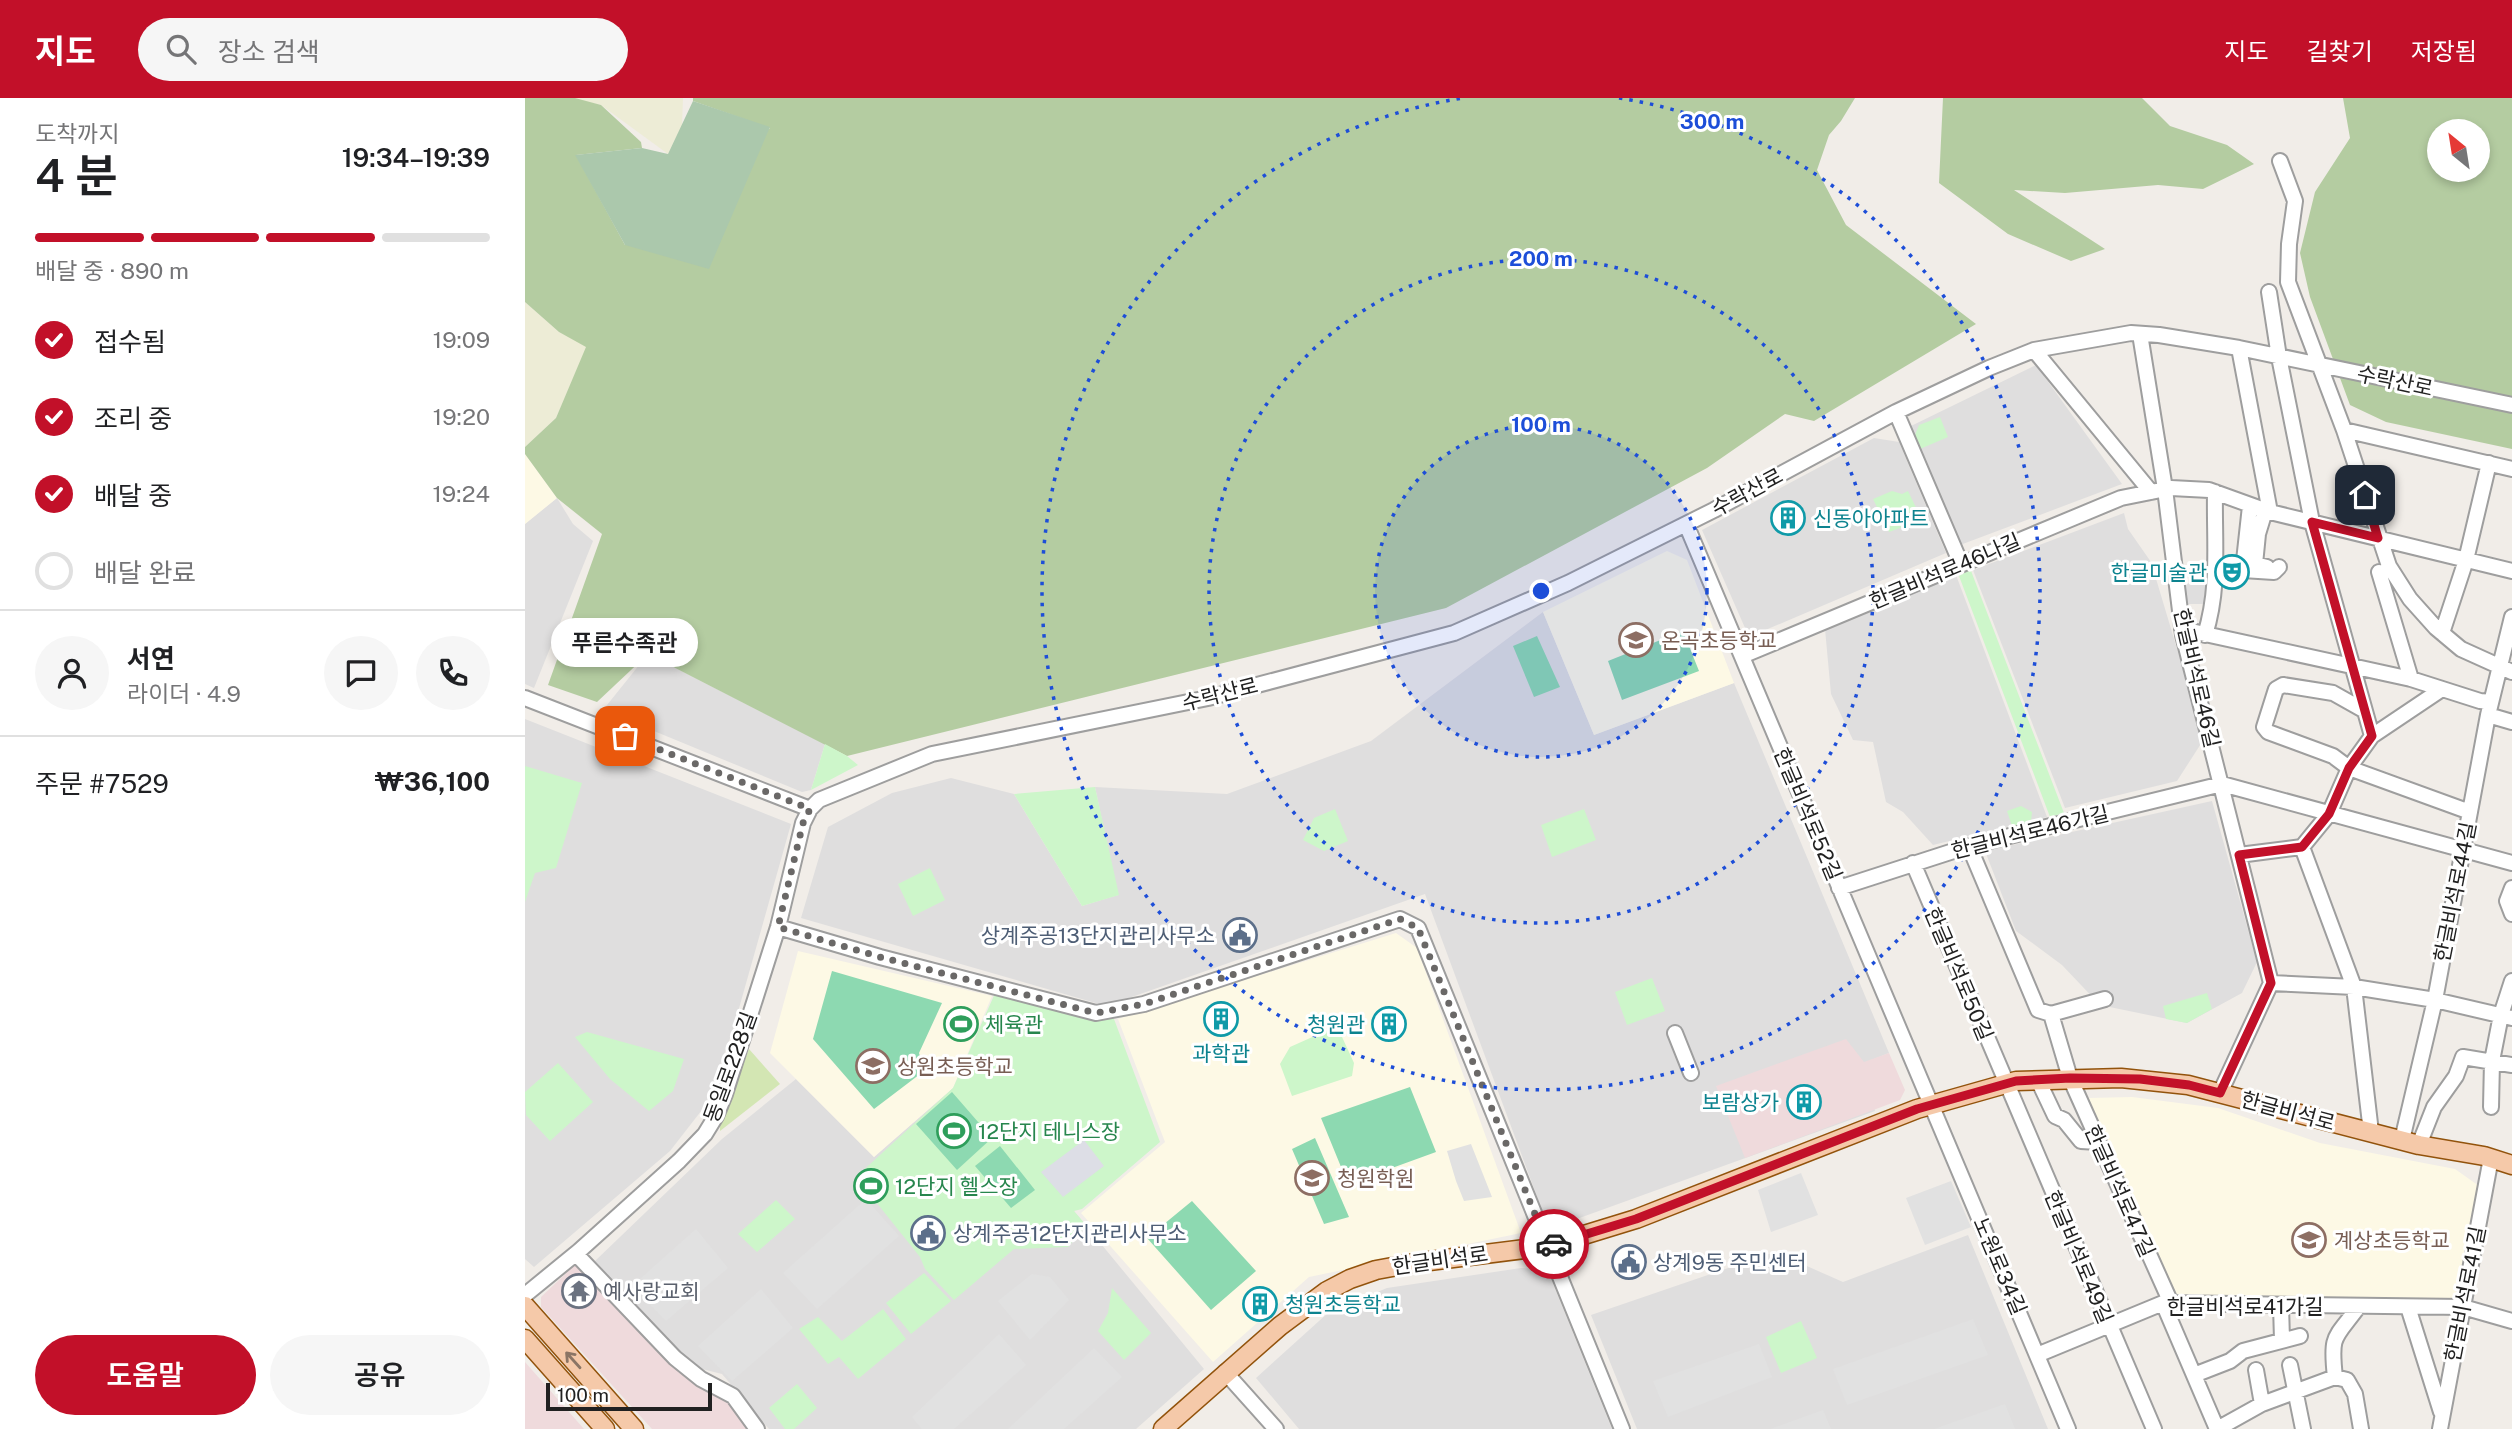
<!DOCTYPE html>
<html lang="ko">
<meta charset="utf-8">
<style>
:root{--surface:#fff;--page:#f6f6f6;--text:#202124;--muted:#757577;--line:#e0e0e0;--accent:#c21029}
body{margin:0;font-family:"Public Sans","Noto Sans KR",sans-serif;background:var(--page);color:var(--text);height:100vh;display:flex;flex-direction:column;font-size:26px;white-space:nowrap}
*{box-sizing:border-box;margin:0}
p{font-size:23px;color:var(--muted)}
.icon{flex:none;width:38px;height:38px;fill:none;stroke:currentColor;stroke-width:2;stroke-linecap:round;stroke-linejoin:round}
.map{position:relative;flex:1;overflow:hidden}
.side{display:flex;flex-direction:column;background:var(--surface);width:525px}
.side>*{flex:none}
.needle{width:46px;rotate:330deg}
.buttons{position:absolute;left:1902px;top:21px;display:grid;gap:14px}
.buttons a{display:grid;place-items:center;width:63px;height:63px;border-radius:50%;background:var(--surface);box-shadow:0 4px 10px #0003;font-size:35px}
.scale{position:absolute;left:21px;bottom:18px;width:166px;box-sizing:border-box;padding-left:7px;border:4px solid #212121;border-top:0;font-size:19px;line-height:24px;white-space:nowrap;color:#212121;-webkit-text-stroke:5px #fff;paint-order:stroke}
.pin{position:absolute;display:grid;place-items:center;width:60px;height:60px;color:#fff;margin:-30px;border-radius:14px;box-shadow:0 4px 10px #0006}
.courier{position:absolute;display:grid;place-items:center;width:70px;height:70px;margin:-35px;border:5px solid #c21029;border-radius:50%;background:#fff;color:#222;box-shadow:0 2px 9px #0007}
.bubble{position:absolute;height:49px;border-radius:24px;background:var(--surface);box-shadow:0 4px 10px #0003;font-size:23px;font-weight:600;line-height:49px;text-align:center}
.headline em{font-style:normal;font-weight:600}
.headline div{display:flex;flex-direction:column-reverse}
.headline{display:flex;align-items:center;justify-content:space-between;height:119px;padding:0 35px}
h1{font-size:46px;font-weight:600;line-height:52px}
.bar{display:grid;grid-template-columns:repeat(4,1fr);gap:10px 7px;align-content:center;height:84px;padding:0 35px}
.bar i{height:9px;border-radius:5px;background:var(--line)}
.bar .active{background:var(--accent)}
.bar p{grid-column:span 4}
.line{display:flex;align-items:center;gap:18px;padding:0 35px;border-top:2px solid var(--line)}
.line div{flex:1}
.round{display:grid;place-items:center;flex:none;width:74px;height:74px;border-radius:37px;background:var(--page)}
ol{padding:0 35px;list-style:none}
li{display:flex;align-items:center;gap:21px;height:77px}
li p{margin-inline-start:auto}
li .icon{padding:7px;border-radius:50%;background:var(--accent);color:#fff;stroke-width:4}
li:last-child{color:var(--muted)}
li i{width:38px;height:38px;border:4px solid var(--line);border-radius:50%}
.primary-button{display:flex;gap:14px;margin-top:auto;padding:14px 35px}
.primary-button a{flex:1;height:80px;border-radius:42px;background:var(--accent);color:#fff;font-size:28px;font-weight:600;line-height:80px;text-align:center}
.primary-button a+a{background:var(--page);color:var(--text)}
header{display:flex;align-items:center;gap:42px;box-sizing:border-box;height:98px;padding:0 35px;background:var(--accent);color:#fff}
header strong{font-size:33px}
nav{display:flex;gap:38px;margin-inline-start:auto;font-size:24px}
.search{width:490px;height:63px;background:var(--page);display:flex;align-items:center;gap:18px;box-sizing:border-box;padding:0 24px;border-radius:38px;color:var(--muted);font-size:26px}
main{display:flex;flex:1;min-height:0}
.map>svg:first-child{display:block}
.residential{fill:#dfdede}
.commercial{fill:#efdadc}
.education{fill:#fdf9e5}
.farmland{fill:#edecd6}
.grass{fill:#d3e6b3}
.forest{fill:#b4cca1;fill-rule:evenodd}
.cemetery{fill:#abc8ac}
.park{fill:#cdf6ca}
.pitch{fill:#8dd9b1}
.parking{fill:#e1e1e1}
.plaza{fill:#dddee6}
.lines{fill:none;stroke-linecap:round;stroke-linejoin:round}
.minor-casing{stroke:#9e9e9e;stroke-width:18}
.major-casing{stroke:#92530c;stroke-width:21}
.minor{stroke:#fff;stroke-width:14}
.major{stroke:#f5c9a9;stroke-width:18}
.oneway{stroke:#8b7565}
.done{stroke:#6a6867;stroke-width:7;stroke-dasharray:0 12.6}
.route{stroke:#c21029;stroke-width:9}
.ring{fill:none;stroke:#1d4ed8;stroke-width:3.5;stroke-dasharray:3.5 7}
.labels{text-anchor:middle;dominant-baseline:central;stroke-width:6;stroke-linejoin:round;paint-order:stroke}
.street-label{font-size:21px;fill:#212121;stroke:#fff}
.culture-label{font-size:21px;fill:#0d838f;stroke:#fff;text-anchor:end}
.education-label{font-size:21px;fill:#785e54;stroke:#fff;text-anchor:start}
.service-label{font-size:21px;fill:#4e5e75;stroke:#fff;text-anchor:start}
.leisure-label{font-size:21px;fill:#27864d;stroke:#fff;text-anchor:start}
.worship-label{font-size:21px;fill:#5b616d;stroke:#fff;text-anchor:start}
.centre{fill:#1d4ed8;stroke:#fff;stroke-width:3.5}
.ring-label{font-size:21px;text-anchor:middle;font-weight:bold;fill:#1d4ed8;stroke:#fff;stroke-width:6;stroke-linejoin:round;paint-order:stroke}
</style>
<header>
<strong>지도</strong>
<div class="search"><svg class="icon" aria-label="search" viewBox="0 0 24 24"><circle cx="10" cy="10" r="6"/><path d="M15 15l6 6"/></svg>장소 검색</div>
<nav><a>지도</a><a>길찾기</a><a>저장됨</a></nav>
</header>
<main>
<section class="side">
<div class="headline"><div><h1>4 분</h1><p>도착까지</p></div><em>19:34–19:39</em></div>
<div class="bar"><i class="active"></i><i class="active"></i><i class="active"></i><i></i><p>배달 중 · 890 m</p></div>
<ol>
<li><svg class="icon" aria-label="check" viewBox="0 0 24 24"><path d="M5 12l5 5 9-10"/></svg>접수됨<p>19:09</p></li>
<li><svg class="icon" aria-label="check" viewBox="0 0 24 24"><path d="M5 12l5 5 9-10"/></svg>조리 중<p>19:20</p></li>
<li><svg class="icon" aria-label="check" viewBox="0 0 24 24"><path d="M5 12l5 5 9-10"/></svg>배달 중<p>19:24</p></li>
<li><i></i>배달 완료</li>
</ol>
<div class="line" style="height:126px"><a class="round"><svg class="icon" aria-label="person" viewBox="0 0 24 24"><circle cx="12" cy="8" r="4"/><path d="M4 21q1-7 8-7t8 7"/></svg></a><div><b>서연</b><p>라이더 · 4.9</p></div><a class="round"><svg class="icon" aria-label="chat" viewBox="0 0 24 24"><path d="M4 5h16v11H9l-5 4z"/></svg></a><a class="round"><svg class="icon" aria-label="phone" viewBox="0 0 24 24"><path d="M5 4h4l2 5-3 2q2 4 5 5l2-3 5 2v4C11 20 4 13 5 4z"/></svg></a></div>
<div class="line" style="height:91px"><div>주문 #7529</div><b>₩36,100</b></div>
<div class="primary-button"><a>도움말</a><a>공유</a></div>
</section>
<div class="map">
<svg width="1987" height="1331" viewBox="0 0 1987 1331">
<rect width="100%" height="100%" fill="#f1ede8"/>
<path class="residential" d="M1511,267L1597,386L1435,447L1386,328Z
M1349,340L1374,344L1421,455L1224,539L1177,432Z
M32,400L48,426L68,443L9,590L0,586V426Z
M1599,415L1603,431L1626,464L1679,641L1652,683L1540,710L1448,472Z
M1431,477L1522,719L1408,747L1378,714L1361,704L1348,644L1328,642L1306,596L1300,531Z
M1658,485L1678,486L1685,492L1682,506H1661Z
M1018,514L1069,637L1209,585L1364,955L1339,965L1350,1013L1024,1131L900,796L581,908L276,820L303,729L367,695L426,680L489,696L557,808L593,797L570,689L702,696L846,643Z
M123,556L300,646L286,692L277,694L78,612Z
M0,621L266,726L207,935L180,1008L145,1053L9,1169L0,1161Z
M1687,703L1732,864L1717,895L1662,925L1575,907L1537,867L1491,833L1460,753Z
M271,981L349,1059L428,990L549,1113L679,1271L611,1331H244L197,1276L165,1268L70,1163L197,1041Z
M1443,1137L1523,1331H1112L1066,1217L1250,1154L1318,1184Z
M996,1170L1013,1171L1024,1176L1087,1331H774L731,1280L804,1214L862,1190Z"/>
<path class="commercial" d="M1321,941L1339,964L1364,955L1380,992L1375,1002L1220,1060L1191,988Z
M54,1163L169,1286L208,1298L236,1331H127L16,1209V1199Z
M0,1264L59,1331H0Z"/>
<path class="education" d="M0,356L32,400L0,426Z
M1142,453L1162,462L1209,585L1069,637L1018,514Z
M871,835L892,850L996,1135L784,1179L688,1264L556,1115L640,1044L593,921Z
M273,853L467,898L428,990L349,1059L245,955Z
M1607,999L1693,1010L1795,1045L1930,1071L1954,1088L1932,1198L1923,1202L1884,1204L1648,1196L1563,1000Z"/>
<path class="farmland" d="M44,0H158L157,28L143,56L76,7Z
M0,204L34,234L62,248L31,320L0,349Z"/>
<path class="grass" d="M224,951L255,986L195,1033V1024Z"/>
<path class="forest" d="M0,0H50L76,7L116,44L117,50L51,57L100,147L245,30L168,3V0H1330L1316,23L1304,37L1292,72L1321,127L1451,226L1289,323L1260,316L1182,370L921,510L322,658L123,556L72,604L23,587L77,436L32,400L0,356V349L31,320L61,249L34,234L0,204Z
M1418,0H1617L1645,28L1702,47L1729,66L1678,91L1633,87L1540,95L1489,92L1580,151L1546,163L1483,136L1414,85Z
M1818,0H1987V351L1861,324L1825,307L1785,199L1775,155L1790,94L1825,40ZM1914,33H1953V72H1914Z"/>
<path class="cemetery" d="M168,3L245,29L184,171L100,147L50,57L117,50L143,56Z"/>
<path class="park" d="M1415,319L1423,339L1395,351L1390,337L1394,327Z
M1367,393L1377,396L1383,393L1397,422L1364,434L1348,401Z
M1443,465L1539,715L1525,719L1431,470Z
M300,646L322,658L333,667L286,692Z
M0,668L57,685L31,770L10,775L0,804Z
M570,689L594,797L557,808L489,696Z
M1496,708L1507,714L1506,723L1487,728L1482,713Z
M810,711L823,743L799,753L778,742L789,720Z
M1059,711L1071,742L1027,759L1016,727Z
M405,770L420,802L388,818L373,786Z
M1127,880L1140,913L1102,927L1090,894Z
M471,893L556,916L589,921L635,1044L557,1111L549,1113L561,1127L543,1149L489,1151L429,1202L400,1171L395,1159L331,1079L428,990Z
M1682,895L1687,911L1662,925L1641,921L1638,908Z
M812,928L829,965L827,978L767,998L755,966L765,949Z
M62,934L159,961L148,993L124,1013L85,981L50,939Z
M33,965L68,1004L25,1043L1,1017L0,994Z
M251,1102L270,1121L232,1154L213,1136Z
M399,1175L426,1203L386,1236L361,1205Z
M587,1190L626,1235L599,1262L573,1233L583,1215Z
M358,1211L381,1241L333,1281L314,1259L303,1266L274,1231L293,1219L317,1243Z
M1276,1223L1292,1260L1256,1275L1241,1239Z
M272,1286L292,1310L269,1331H260L244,1310Z"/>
<path class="pitch" d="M1158,533L1174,573L1097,602L1083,563Z
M1012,538L1035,589L1009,599L988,548Z
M307,873L417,905L394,955L399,973L349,1011L288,941Z
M885,989L911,1054L823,1086L796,1020Z
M427,994L467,1040L432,1072L391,1026Z
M790,1040L824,1119L799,1126L767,1051Z
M475,1048L510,1092L486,1110L450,1068Z
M667,1103L731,1173L686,1212L622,1140Z"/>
<path class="parking" d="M946,1046L967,1099L939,1103L931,1083L922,1053Z
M1276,1075L1293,1117L1246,1134L1233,1092Z
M1426,1083L1446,1129L1400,1147L1381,1100Z
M341,1101L374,1138L292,1211L258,1175Z
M171,1131L203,1170L141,1223L107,1188Z
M507,1176L525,1179L544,1202L505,1242L473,1203Z
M236,1191L268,1230L207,1283L173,1248Z
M1448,1221L1463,1257L1322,1307L1308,1271Z
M474,1236L501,1267L429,1331H397L387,1319Z
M1234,1246L1247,1279L1143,1319L1128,1283Z
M569,1250L597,1279L539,1331H483Z
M1480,1306L1490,1331H1409Z
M1298,1312L1306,1331H1245Z"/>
<path class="plaza" d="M559,1042L579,1068L538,1099L516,1074Z"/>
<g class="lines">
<g class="minor-casing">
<path id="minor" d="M1755,63L1770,103L1764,146L1763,184L1819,332L1864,468L1885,501L1911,530L1936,551L1987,574
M1744,194L1754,259L1787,424L1847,638L1824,670L1804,716L1777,749L1829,889L1846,1034
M1615,236L1640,391L1658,537L1746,885L1695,995
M1714,250L1745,414
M1509,252L1626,394
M1371,314L1436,466
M1819,332L1987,371
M1725,408L1718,472L1749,474L1754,469
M1740,413L1733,436L1730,466L1742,469
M1161,426L1543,1331
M1854,474L1886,581
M1657,531L1886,581L1955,603L1966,604
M1917,535L1941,462L1964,365
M1680,537C1695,489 1689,443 1690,394
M1217,558L1596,400L1646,390L1684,392L1745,414L1987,473
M0,600L285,711
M1840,613L1808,595L1758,587L1751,591L1739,629L1743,634L1808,658L1824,670L1945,714
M1963,617L1987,624
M1847,638L1917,591
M1444,748L1513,912L1526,916L1545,980L1646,1205
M1714,757L1777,749
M1388,765L1629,1331
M1314,790L1444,748L1697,686L1987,765
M1987,790L1982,803L1987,816
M253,829L355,859L571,915L619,906L875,821L893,830L1097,1331
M1746,885L1829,889L1910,902L1987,920
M1526,916L1580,901
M1150,935L1166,975
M1513,982L1530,1018L1539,1022L1556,1043L1573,1044
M1966,1009L1967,963L1976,917L1987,883
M1877,1042L1910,902L1963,617L1987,519
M1894,1047L1909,1009L1931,978L1938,959L1987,967
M51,1156L150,1260L176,1281L208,1298L232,1331
M0,1197L54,1153L154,1063L180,1036L191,1018L200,996L253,829L278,725L285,711L294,702L407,656L683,600L929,535L1043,485L1189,412L1371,314L1464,270L1509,252L1606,235L1634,237L1714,250L1987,307
M1638,1205L1692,1331
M1756,1207L1757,1242
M1883,1209L1916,1314
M1512,1257L1638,1205L1938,1209L1987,1223
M1765,1267L1778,1331
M1731,1272L1737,1306
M700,1274L751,1331
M1669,1277L1705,1263L1718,1253L1775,1238
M1810,1279C1805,1235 1810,1241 1834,1208
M1692,1331L1737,1306L1810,1279L1822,1282L1830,1296L1836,1331
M1915,1331L1966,1060"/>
</g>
<g class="major-casing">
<path id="major" d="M0,1208L109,1331
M0,1241L80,1331
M638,1331L755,1228L802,1193L825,1181L851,1172L889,1165L1023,1148L1111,1121L1392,1011L1491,983L1596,980L1663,987L1894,1047L1959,1058L1987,1067"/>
</g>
<use href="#minor" class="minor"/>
<use href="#major" class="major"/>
</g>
<defs><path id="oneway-shaft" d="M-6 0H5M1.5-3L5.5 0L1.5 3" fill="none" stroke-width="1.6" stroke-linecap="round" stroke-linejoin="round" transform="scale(1.75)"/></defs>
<use class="oneway" href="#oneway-shaft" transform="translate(48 1262) rotate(-132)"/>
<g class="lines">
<path class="done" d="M100,638L285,711L278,725L253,829L355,859L571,915L619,906L875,821L893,830L1023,1148L1029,1146"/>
<path class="route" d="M1029,1146L1111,1121L1392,1011L1491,983L1545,980L1615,981L1664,987L1695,995L1746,885L1714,757L1777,749L1804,716L1824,670L1847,638L1787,424L1853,440L1840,397"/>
</g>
<circle cx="1016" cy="493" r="166" fill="#1d4ed8" fill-opacity=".12"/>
<g class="ring">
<circle cx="1016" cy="493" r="166"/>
<circle cx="1016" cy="493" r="332"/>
<path d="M1094 0A499 499 0 1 1 938 0"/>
</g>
<defs>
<g id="building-ring" transform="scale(1.75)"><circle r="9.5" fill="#fff" stroke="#0f9aa8" stroke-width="1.5"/><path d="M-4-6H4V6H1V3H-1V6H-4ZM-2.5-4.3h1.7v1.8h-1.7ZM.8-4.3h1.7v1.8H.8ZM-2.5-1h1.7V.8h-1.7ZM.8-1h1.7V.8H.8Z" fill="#0f9aa8"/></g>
<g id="theatre-ring" transform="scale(1.75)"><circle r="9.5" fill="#fff" stroke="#0f9aa8" stroke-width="1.5"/><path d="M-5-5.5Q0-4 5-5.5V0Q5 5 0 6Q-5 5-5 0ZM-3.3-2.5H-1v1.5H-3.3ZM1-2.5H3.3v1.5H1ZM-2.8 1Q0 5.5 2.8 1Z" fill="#0f9aa8"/></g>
<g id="school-ring" transform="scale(1.75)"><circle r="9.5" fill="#fff" stroke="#8d6e63" stroke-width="1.5"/><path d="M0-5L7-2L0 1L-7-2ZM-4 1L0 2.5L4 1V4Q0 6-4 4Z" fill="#8d6e63"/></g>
<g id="civic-ring" transform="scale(1.75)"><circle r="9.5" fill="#fff" stroke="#5c6f8a" stroke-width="1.5"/><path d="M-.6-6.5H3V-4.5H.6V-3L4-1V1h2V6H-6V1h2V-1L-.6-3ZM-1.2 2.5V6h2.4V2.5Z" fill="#5c6f8a"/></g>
<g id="stadium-ring" transform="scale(1.75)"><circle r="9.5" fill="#fff" stroke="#2e9e5b" stroke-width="1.5"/><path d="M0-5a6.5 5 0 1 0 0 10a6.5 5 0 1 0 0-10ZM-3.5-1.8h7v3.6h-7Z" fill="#2e9e5b"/></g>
<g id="temple-ring" transform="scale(1.75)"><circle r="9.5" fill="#fff" stroke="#6b7280" stroke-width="1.5"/><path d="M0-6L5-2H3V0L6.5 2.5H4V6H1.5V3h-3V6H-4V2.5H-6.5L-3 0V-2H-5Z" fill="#6b7280"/></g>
</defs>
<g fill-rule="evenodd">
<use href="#building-ring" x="1263" y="420"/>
<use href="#theatre-ring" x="1707" y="474"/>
<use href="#school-ring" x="1111" y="542"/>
<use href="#civic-ring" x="715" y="837"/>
<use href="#building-ring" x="696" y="921"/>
<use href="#stadium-ring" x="436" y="926"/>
<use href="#building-ring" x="864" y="926"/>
<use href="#school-ring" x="348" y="968"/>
<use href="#building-ring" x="1279" y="1004"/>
<use href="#stadium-ring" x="429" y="1033"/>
<use href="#school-ring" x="787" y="1080"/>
<use href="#stadium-ring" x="346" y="1088"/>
<use href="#civic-ring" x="403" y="1135"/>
<use href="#school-ring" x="1784" y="1142"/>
<use href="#civic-ring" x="1104" y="1164"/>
<use href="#temple-ring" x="54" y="1193"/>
<use href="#building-ring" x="735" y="1206"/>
</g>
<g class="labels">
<g class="street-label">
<text transform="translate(1870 283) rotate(12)">수락산로</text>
<text transform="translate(1222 394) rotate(-28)">수락산로</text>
<text transform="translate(1420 473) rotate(-23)">한글비석로46나길</text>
<text transform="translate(1672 580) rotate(77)">한글비석로46길</text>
<text transform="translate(695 596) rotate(-14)">수락산로</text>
<text transform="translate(1283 716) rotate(67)">한글비석로52길</text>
<text transform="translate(1505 734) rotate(-14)">한글비석로46가길</text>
<text transform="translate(1930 794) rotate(-79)">한글비석로44길</text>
<text transform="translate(1434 876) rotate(67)">한글비석로50길</text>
<text transform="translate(205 969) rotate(-70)">동일로228길</text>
<text transform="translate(1763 1013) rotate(15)">한글비석로</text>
<text transform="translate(1595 1093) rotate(66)">한글비석로47길</text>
<text transform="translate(1554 1159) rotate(67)">한글비석로49길</text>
<text transform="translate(915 1162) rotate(-8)">한글비석로</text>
<text transform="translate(1475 1168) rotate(67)">노원로34길</text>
<text transform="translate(1940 1196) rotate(-79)">한글비석로41길</text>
<text x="1720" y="1208">한글비석로41가길</text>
</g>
<g class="culture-label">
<text x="1288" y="420" text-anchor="start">신동아아파트</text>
<text x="1682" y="474">한글미술관</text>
<text x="840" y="926">청원관</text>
<text x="696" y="955" text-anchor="middle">과학관</text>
<text x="1254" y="1004">보람상가</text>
<text x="760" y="1206" text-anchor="start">청원초등학교</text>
</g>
<g class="education-label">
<text x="1136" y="542">온곡초등학교</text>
<text x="372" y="968">상원초등학교</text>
<text x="812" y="1080">청원학원</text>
<text x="1809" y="1142">계상초등학교</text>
</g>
<g class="service-label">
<text x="690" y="837" text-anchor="end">상계주공13단지관리사무소</text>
<text x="428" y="1135">상계주공12단지관리사무소</text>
<text x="1128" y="1164">상계9동 주민센터</text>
</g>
<g class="leisure-label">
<text x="460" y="926">체육관</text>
<text x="453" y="1033">12단지 테니스장</text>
<text x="370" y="1088">12단지 헬스장</text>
</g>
<g class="worship-label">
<text x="78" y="1193">예사랑교회</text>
</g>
</g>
<circle cx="1016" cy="493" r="10" class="centre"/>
<g class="ring-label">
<text x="1187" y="31">300 m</text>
<text x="1016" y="168">200 m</text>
<text x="1016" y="334">100 m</text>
</g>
</svg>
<div class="buttons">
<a><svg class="needle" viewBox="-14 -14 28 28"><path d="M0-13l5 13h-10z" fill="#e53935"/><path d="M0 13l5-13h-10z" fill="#757577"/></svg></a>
</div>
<div class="scale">100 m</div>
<div class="pin" style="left:100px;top:638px;background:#ea580c"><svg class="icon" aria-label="bag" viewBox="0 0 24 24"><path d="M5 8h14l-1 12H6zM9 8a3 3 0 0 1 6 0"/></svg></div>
<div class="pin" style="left:1840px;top:397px;background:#1f2937"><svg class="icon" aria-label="home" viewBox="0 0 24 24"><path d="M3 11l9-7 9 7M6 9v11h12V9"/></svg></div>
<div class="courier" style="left:1029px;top:1146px"><svg class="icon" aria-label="car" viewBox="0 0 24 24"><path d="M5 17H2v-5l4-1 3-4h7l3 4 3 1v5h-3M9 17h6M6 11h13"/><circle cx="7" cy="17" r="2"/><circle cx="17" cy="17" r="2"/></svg></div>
<div class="bubble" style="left:26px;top:520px;width:147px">푸른수족관</div>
</div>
</main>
